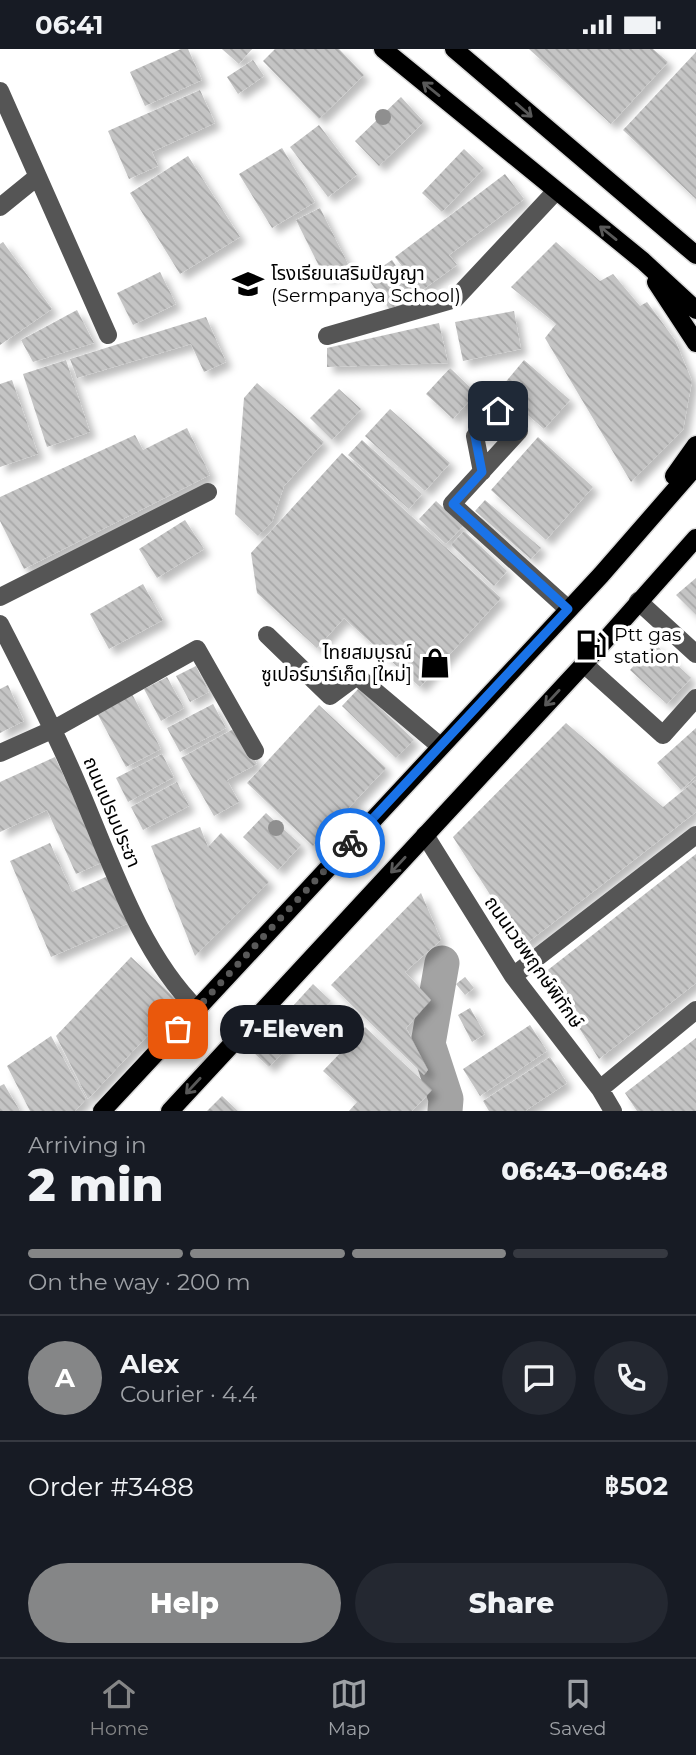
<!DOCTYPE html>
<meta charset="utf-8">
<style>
:root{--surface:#171b24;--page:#242831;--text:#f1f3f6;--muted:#9ea1a6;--line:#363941;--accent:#858687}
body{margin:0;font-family:Montserrat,"Noto Sans Thai",sans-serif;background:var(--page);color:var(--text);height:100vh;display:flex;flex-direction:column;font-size:26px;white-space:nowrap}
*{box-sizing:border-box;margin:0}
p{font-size:23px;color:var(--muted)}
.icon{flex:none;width:38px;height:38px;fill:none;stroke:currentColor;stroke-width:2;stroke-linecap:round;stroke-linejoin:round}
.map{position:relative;height:1062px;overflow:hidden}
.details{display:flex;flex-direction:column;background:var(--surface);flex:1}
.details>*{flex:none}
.pin{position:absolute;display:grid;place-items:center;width:60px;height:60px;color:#fff;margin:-30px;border-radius:14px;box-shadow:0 4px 10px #0006}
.courier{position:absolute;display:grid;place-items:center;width:70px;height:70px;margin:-35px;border:5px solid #1a73e8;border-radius:50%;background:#fff;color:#222;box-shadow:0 2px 9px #0007}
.bubble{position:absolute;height:49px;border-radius:24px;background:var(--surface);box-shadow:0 4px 10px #0003;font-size:23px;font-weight:800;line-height:49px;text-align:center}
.summary em{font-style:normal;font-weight:800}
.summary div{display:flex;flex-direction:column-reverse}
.summary{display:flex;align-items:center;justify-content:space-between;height:119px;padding:0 28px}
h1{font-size:46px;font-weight:800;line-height:52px}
.bar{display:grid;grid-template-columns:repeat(4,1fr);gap:10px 7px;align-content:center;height:84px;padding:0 28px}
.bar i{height:9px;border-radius:5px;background:var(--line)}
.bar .active{background:var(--accent)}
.bar p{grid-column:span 4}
.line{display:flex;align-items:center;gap:18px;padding:0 28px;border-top:2px solid var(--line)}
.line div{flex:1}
.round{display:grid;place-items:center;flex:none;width:74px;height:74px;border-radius:37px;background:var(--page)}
.button{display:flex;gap:14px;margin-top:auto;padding:14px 28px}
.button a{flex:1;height:80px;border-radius:42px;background:var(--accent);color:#fff;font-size:28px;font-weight:800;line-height:80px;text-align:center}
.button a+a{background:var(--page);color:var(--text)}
.status{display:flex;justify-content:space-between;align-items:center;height:49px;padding:0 35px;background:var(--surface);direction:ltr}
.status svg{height:19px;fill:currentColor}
.menu{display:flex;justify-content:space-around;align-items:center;height:98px;border-top:2px solid var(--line);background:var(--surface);font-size:19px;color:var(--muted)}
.menu a{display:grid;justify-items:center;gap:4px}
.menu .active{color:var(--accent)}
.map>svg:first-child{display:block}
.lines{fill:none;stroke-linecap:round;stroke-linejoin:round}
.river{stroke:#a3a3a3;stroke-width:35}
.building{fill:url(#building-back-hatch);filter:url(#shadow)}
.major-casing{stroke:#dbdbdb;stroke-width:21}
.minor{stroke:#555;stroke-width:18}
.major{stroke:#000;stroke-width:18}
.tree{fill:#8f8f8f}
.oneway{stroke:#595959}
.done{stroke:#595959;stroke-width:7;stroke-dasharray:0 12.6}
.route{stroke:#1a73e8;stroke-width:9}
.labels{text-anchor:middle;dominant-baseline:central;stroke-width:7;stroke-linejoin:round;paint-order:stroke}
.poi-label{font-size:19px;fill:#000;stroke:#fff;text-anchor:start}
.street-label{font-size:19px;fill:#000;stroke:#fff}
</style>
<div class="status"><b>06:41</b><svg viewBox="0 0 49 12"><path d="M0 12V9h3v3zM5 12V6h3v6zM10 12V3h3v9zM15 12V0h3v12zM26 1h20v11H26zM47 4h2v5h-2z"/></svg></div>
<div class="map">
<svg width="696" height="1062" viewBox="0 0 696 1062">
<defs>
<pattern id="building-back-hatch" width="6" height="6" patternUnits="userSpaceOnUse" patternTransform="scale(1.75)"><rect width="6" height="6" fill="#c4c4c4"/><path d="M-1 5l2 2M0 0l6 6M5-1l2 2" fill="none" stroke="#a7a7a7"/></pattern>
<filter id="shadow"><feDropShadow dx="6" dy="6" stdDeviation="3.5" flood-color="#0004"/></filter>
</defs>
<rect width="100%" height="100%" fill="#fff"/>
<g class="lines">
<path class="river" d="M442,914L428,995L446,1050L445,1062"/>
</g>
<path class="building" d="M181,0H188L202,31L145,57L130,23Z
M222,0H252L239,15Z
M275,0H339L364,26L319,70L263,12Z
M529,0H653L668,13L611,75Z
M696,3V150L623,81Z
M253,11L264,27L238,45L227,28Z
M200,41L215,74L152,103L158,117L129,130L108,82Z
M401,48L424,73L379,117L355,92Z
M319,76L357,126L328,148L290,98Z
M282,99L315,153L272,179L239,125Z
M464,100L484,119L442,163L422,144Z
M188,107L240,188L180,225L130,144Z
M505,125L524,150L449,206L457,216L421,242L395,208Z
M320,159L349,217L325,229L296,171Z
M3,193L52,260L0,296V195Z
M556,193L600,232L613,225L640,257L647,253L675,291L692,332L683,381L631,433L545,289L556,275L511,238Z
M392,211L415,244L390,261L367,228Z
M160,223L176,255L133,276L117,244Z
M77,261L94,294L33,313L21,291Z
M514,262L521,300L463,312L455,273Z
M206,268L226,313L204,323L191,295L77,329L70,310Z
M439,274L448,314L327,318V299Z
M66,311L90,383L47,398L23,325Z
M524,311L570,351L544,380L499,341Z
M450,319L476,344L453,370L426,345Z
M12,331L38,405L0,418V335Z
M257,334L324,393L284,437L272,473L258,487L235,465L244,349Z
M339,340L361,360L332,391L310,369Z
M390,360L450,414L425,442L365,387Z
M187,379L210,426L24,520L0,472V448L135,386L143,401Z
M538,388L593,438L546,491L491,441Z
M362,391L422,445L409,460L348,406Z
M342,404L501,549L420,638L344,569L317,599L257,544L251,504Z
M485,451L541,499L531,510L475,462Z
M436,452L463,477L446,495L419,470Z
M185,471L204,500L157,529L139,500Z
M464,482L507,522L494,537L451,496Z
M696,529V566L676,546Z
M143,535L163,571L109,600L90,565Z
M654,594L691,629L667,655L630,621Z
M196,617L209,643L190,653L176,627Z
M167,628L184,659L161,672L144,640Z
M8,636L24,672L0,684V640Z
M359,639L414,691L396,709L342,657Z
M132,645L161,700L126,718L97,664Z
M213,655L226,679L180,703L167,679Z
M319,656L386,719L313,797L247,734Z
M566,674L663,758L696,731V763L523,897L453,788Z
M237,678L257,715L227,731L239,753L214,767L181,709Z
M696,679V727L681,741L657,714Z
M162,705L174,728L128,753L116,729Z
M55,708L103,813L76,825L47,761L0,783V733Z
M177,733L189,757L143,781L131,758Z
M266,764L301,796L278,821L243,788Z
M200,778L208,798L221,784L269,833L195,907L151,797Z
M50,794L72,843L108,827L129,874L51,908L10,812Z
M696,805V934L599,1010L544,924Z
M421,844L441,891L405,923L431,951L406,979L428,1021L424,1026L331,936Z
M131,908L179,953L88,1050L56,987Z
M465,928L474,939L465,946L456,935Z
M313,935L331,952L269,1018L252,1002Z
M470,959L485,985L472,993L458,966Z
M530,976L547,1002L480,1047L463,1020Z
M365,978L432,1041L412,1062H349L357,1053L323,1022Z
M51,987L86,1050L75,1062H30L7,1017Z
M696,989V1062H637L625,1044Z
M550,1008L567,1034L525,1062H489L483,1052Z
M4,1035L20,1062H0V1037Z
M222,1047L238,1062H207Z"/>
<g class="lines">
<g class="major-casing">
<path id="major" d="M383,0L643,212L696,261
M454,0L696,206
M656,233L696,294
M674,427L696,396
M102,1062L601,526L696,417
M170,1062L584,615L696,489"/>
</g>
<path class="minor" d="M0,42L108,286
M0,158L37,128
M327,287L455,250L556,142
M482,423L475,387L498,362L519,382L452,455L568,560
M0,548L208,443
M638,552L696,605
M0,575C27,628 54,680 77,734C109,808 139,903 197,960
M267,586L330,647L357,627L440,697
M584,615L663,686L696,649
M0,704L54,680L197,600L255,702
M425,786L513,927L600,1040L613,1062
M513,927L696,786
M600,1040L696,961"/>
<use href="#major" class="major"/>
</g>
<g class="tree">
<circle cx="383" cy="68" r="8"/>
<circle cx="276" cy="779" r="8"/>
</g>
<defs><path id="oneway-shaft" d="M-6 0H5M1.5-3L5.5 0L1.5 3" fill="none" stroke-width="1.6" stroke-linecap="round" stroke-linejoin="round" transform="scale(1.75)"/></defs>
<g class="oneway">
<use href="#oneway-shaft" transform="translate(431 40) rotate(-141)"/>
<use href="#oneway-shaft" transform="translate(524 61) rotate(41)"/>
<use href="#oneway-shaft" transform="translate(608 184) rotate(-141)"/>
<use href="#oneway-shaft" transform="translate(552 649) rotate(133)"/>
<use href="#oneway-shaft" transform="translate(398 816) rotate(133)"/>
<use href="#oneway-shaft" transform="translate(193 1037) rotate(133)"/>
</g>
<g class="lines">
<path class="done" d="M178,980L350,794"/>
<path class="route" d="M350,794L568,560L453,455L482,423L475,387L498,362"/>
</g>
<defs>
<g id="school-bare" transform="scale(2.415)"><path d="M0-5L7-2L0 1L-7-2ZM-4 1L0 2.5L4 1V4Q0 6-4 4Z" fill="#000" stroke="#fff" stroke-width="2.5" paint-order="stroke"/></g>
<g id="fuel-bare" transform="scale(2.415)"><path d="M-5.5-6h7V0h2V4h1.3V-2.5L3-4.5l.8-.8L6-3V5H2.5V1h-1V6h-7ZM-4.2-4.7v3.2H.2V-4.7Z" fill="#000" stroke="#fff" stroke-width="2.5" paint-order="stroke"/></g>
<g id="shop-bare" transform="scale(2.415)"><path d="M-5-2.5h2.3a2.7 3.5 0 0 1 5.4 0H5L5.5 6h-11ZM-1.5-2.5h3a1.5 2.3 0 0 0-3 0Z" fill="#000" stroke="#fff" stroke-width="2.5" paint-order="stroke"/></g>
</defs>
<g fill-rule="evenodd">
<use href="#school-bare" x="248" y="235"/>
<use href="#fuel-bare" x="591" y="596"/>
<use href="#shop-bare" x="435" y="614"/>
</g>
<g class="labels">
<g class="poi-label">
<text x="271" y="224">โรงเรียนเสริมปัญญา<tspan x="271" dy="22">(Sermpanya School)</tspan></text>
<text x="614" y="585">Ptt gas<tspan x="614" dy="22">station</tspan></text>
<text x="412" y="603" text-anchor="end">ไทยสมบูรณ์<tspan x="412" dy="22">ซูเปอร์มาร์เก็ต [ใหม่]</tspan></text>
</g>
<g class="street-label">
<text transform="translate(112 763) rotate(67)">ถนนเปรมประชา</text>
<text transform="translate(534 913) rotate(55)">ถนนเวชพฤกษ์พิทักษ์</text>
</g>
</g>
</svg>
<div class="pin" style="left:178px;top:980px;background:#ea580c"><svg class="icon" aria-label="bag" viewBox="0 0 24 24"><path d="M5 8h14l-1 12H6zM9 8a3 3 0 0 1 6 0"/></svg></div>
<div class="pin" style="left:498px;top:362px;background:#1f2937"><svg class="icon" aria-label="home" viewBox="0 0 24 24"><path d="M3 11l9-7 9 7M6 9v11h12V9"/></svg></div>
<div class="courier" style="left:350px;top:794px"><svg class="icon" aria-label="bike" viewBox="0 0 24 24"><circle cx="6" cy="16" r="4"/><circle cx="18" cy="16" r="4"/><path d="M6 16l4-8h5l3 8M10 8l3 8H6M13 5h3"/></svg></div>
<div class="bubble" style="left:220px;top:956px;width:144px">7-Eleven</div>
</div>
<section class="details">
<div class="summary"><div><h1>2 min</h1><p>Arriving in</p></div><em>06:43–06:48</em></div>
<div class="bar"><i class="active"></i><i class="active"></i><i class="active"></i><i></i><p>On the way · 200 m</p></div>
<div class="line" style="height:126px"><b class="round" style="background:var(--accent);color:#fff">A</b><div><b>Alex</b><p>Courier · 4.4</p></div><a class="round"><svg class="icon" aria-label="chat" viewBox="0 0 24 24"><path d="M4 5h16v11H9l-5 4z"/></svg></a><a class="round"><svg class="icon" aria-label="phone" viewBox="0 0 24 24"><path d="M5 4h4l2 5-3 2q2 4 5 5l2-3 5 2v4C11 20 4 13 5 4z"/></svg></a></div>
<div class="line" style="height:91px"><div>Order #3488</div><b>฿502</b></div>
<div class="button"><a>Help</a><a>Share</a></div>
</section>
<nav class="menu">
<a class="active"><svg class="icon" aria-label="home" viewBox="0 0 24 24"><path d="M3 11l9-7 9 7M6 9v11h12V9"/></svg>Home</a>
<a><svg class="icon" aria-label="map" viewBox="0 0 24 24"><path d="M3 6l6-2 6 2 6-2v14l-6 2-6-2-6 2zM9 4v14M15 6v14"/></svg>Map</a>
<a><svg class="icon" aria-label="saved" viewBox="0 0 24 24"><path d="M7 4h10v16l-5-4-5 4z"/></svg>Saved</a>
</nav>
